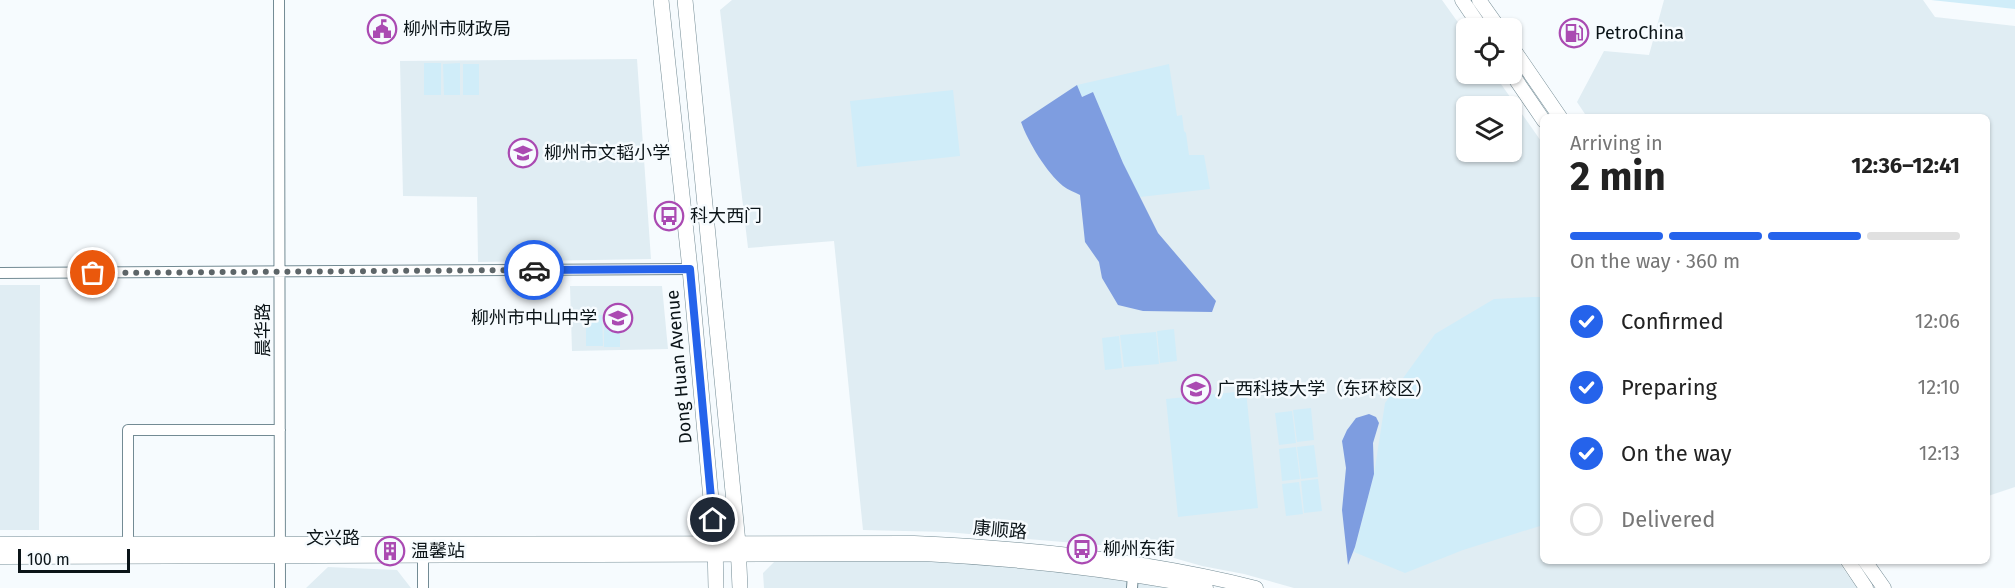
<!DOCTYPE html>
<meta charset="utf-8">
<style>
:root{--surface:#fff;--page:#f6f6f6;--text:#222;--muted:#767676;--line:#e0e0e0;--accent:#2563eb}
body{margin:0;font-family:"Fira Sans","Noto Sans SC",sans-serif;background:var(--page);color:var(--text);height:100vh;display:flex;flex-direction:column;font-size:22px;white-space:nowrap}
*{box-sizing:border-box;margin:0}
p{font-size:20px;color:var(--muted)}
.icon{flex:none;width:33px;height:33px;fill:none;stroke:currentColor;stroke-width:2;stroke-linecap:round;stroke-linejoin:round}
.map{position:relative;flex:1;overflow:hidden}
.details{position:absolute;left:1540px;top:114px;width:450px;height:450px;display:flex;flex-direction:column;background:var(--surface);border-radius:9px;box-shadow:0 2px 4px #0004}
.details>*{flex:none}
.controls{position:absolute;left:1456px;top:18px;display:grid;gap:12px}
.controls a{display:grid;place-items:center;width:66px;height:66px;border-radius:9px;background:var(--surface);box-shadow:0 2px 4px #0004;font-size:30px}
.scale{position:absolute;left:18px;bottom:15px;width:112px;box-sizing:border-box;padding-left:6px;border:3px solid #0b1418;border-top:0;font-size:16px;line-height:21px;white-space:nowrap;color:#0b1418;-webkit-text-stroke:4px #f6fbfe;paint-order:stroke}
.pin{position:absolute;display:grid;place-items:center;width:51px;height:51px;color:#fff;margin:-26px;border:3px solid #fff;border-radius:50%;box-shadow:0 2px 6px #0007}
.courier{position:absolute;display:grid;place-items:center;width:60px;height:60px;margin:-30px;border:4px solid #2563eb;border-radius:50%;background:#fff;color:#222;box-shadow:0 2px 8px #0007}
.head em{font-style:normal;font-weight:700}
.head div{display:flex;flex-direction:column-reverse}
.head{display:flex;align-items:center;justify-content:space-between;height:102px;padding:0 30px}
h1{font-size:39px;font-weight:700;line-height:45px}
.bar{display:grid;grid-template-columns:repeat(4,1fr);gap:9px 6px;align-content:center;height:72px;padding:0 30px}
.bar i{height:8px;border-radius:4px;background:var(--line)}
.bar .on{background:var(--accent)}
.bar p{grid-column:span 4}
ol{padding:0 30px;list-style:none}
li{display:flex;align-items:center;gap:18px;height:66px}
li p{margin-inline-start:auto}
li .icon{padding:6px;border-radius:50%;background:var(--accent);color:#fff;stroke-width:4}
li:last-child{color:var(--muted)}
li i{width:33px;height:33px;border:3px solid var(--line);border-radius:50%}
.map>svg:first-child{display:block}
.built{fill:#e0edf3;fill-rule:evenodd}
.green{fill:#d0edf9}
.water{fill:#7e9de0}
.lines{fill:none;stroke-linecap:round;stroke-linejoin:round}
.minor-casing{stroke:#738b94;stroke-width:12}
.major-casing{stroke:#738b94;stroke-width:15}
.highway-casing{stroke:#738b94;stroke-width:16}
.minor{stroke:#fff;stroke-width:10}
.major{stroke:#fff;stroke-width:14}
.highway{stroke:#fff;stroke-width:15}
.done{stroke:#5d6568;stroke-width:6;stroke-dasharray:0 10.8}
.route{stroke:#2563eb;stroke-width:8}
.labels{text-anchor:middle;dominant-baseline:central;stroke-width:5;stroke-linejoin:round;paint-order:stroke}
.poi-label{font-size:18px;fill:#0b1418;stroke:#f6fbfe;text-anchor:start}
.street-label{font-size:18px;fill:#0b1418;stroke:#f6fbfe}
</style>
<div class="map">
<svg width="2015" height="588" viewBox="0 0 2015 588">
<rect width="100%" height="100%" fill="#f6fbfe"/>
<path class="built" d="M732,0H1442L1467,35V74H1494L1543,144L1544,561H1838L1857,588H1294L1244,574L1202,566L1160,554L1122,547L946,532L863,530L834,241L748,248L720,10ZM1467,106H1512V152H1467Z
M1664,0H1923L1935,17L2015,26V487L1988,496V117H1587L1577,102L1604,51L1649,55Z
M637,59L651,259L478,262L477,197L403,196L400,61Z
M0,285H40L39,530H0Z
M570,286H662L668,349L572,351Z
M775,561H915L984,563L1044,569L1167,588H764L763,573Z
M328,567L397,570L411,588H306Z"/>
<path class="green" d="M1931,0H2015V9Z
M424,63H441V95H424Z
M460,63V95H444L443,64Z
M463,64H479V95H463Z
M1169,64L1177,116L1182,115L1184,131L1186,133L1189,155H1204L1210,189L1140,197L1123,163L1093,92L1082,97L1077,85Z
M953,90L960,156L857,167L850,101Z
M1532,297H1543V525L1463,550L1405,573L1354,552L1374,474L1385,403L1435,334L1494,299Z
M586,315H602L603,346H586Z
M604,315H620V347H604Z
M1174,329L1177,361L1160,363L1157,331Z
M1156,332L1159,364L1124,367L1120,335Z
M1119,336L1122,368L1105,370L1102,338Z
M1246,391L1258,508L1178,517L1166,399Z
M1311,408L1314,440L1297,442L1293,410Z
M1292,411L1296,443L1279,445L1275,413Z
M1314,445L1318,477L1301,479L1297,447Z
M1296,447L1300,479L1282,481L1279,449Z
M1318,479L1322,511L1304,513L1301,481Z
M1299,482L1303,514L1286,516L1282,484Z"/>
<path class="water" d="M1077,85L1082,97L1093,92L1123,163L1158,233L1216,301L1212,312L1143,311L1118,305L1102,278L1099,262L1085,242L1080,195C1075,192 1068,190 1063,186C1047,173 1028,142 1021,122Z
M1369,414L1376,417L1379,423L1373,443L1374,474L1355,547L1348,565L1342,510L1346,468L1342,441L1347,430L1356,418Z"/>
<g class="lines">
<g class="minor-casing">
<path id="minor" d="M279,0L280,588
M0,273L690,269
M128,544V430H280
M423,556V588
M1132,588L1133,575"/>
</g>
<g class="major-casing">
<path id="major" d="M1462,0L1481,28
M1479,0L1499,28
M1512,47L1560,117
M1512,74L1544,121
M0,544L914,543C1029,548 1145,560 1256,588
M0,557L924,554C1019,559 1113,569 1206,588
M1848,561L1866,588
M1865,561L1884,588"/>
</g>
<g class="highway-casing">
<path id="highway" d="M661,0L690,269L715,543L716,588
M685,0L738,543L740,588"/>
</g>
<use href="#minor" class="minor"/>
<use href="#major" class="major"/>
<use href="#highway" class="highway"/>
</g>
<g class="lines">
<path class="done" d="M93,273L534,270"/>
<path class="route" d="M534,270L690,269L713,520"/>
</g>
<defs>
<g id="civic-ring" transform="scale(1.5)"><circle r="9.5" fill="#f6fbfe" stroke="#aa4ab2" stroke-width="1.5"/><path d="M-.6-6.5H3V-4.5H.6V-3L4-1V1h2V6H-6V1h2V-1L-.6-3ZM-1.2 2.5V6h2.4V2.5Z" fill="#aa4ab2"/></g>
<g id="fuel-ring" transform="scale(1.5)"><circle r="9.5" fill="#f6fbfe" stroke="#aa4ab2" stroke-width="1.5"/><path d="M-5.5-6h7V0h2V4h1.3V-2.5L3-4.5l.8-.8L6-3V5H2.5V1h-1V6h-7ZM-4.2-4.7v3.2H.2V-4.7Z" fill="#aa4ab2"/></g>
<g id="school-ring" transform="scale(1.5)"><circle r="9.5" fill="#f6fbfe" stroke="#aa4ab2" stroke-width="1.5"/><path d="M0-5L7-2L0 1L-7-2ZM-4 1L0 2.5L4 1V4Q0 6-4 4Z" fill="#aa4ab2"/></g>
<g id="bus-ring" transform="scale(1.5)"><circle r="9.5" fill="#f6fbfe" stroke="#aa4ab2" stroke-width="1.5"/><path d="M-5-6H5V4H4V6H2V4H-2V6H-4V4H-5ZM-3.5-4V0h7V-4ZM-3.5 1.2v1.5H-2V1.2ZM2 1.2v1.5H3.5V1.2Z" fill="#aa4ab2"/></g>
<g id="university-ring" transform="scale(1.5)"><circle r="9.5" fill="#f6fbfe" stroke="#aa4ab2" stroke-width="1.5"/><path d="M0-5L7-2L0 1L-7-2ZM-4 1L0 2.5L4 1V4Q0 6-4 4Z" fill="#aa4ab2"/></g>
<g id="building-ring" transform="scale(1.5)"><circle r="9.5" fill="#f6fbfe" stroke="#aa4ab2" stroke-width="1.5"/><path d="M-4-6H4V6H1V3H-1V6H-4ZM-2.5-4.3h1.7v1.8h-1.7ZM.8-4.3h1.7v1.8H.8ZM-2.5-1h1.7V.8h-1.7ZM.8-1h1.7V.8H.8Z" fill="#aa4ab2"/></g>
</defs>
<g fill-rule="evenodd">
<use href="#civic-ring" x="382" y="29"/>
<use href="#fuel-ring" x="1574" y="33"/>
<use href="#school-ring" x="523" y="153"/>
<use href="#bus-ring" x="669" y="216"/>
<use href="#school-ring" x="618" y="318"/>
<use href="#university-ring" x="1196" y="389"/>
<use href="#bus-ring" x="1082" y="549"/>
<use href="#building-ring" x="390" y="551"/>
</g>
<g class="labels">
<g class="poi-label">
<text x="403" y="29">柳州市财政局</text>
<text x="1595" y="33">PetroChina</text>
<text x="544" y="153">柳州市文韬小学</text>
<text x="690" y="216">科大西门</text>
<text x="597" y="318" text-anchor="end">柳州市中山中学</text>
<text x="1217" y="389">广西科技大学（东环校区）</text>
<text x="1103" y="549">柳州东街</text>
<text x="411" y="551">温馨站</text>
</g>
<g class="street-label">
<text transform="translate(263 330) rotate(-90)">晨华路</text>
<text transform="translate(679 367) rotate(-95)">Dong Huan Avenue</text>
<text transform="translate(1000 530) rotate(5)">康顺路</text>
<text x="333" y="538">文兴路</text>
</g>
</g>
</svg>
<div class="controls">
<a><svg class="icon" aria-label="locate" viewBox="0 0 24 24"><circle cx="12" cy="12" r="6"/><path d="M12 2v4M12 18v4M2 12h4M18 12h4"/></svg></a>
<a><svg class="icon" aria-label="layers" viewBox="0 0 24 24"><path d="M12 4l9 5-9 5-9-5zM3 14l9 5 9-5"/></svg></a>
</div>
<div class="scale">100 m</div>
<div class="pin" style="left:93px;top:273px;background:#ea580c"><svg class="icon" aria-label="bag" viewBox="0 0 24 24"><path d="M5 8h14l-1 12H6zM9 8a3 3 0 0 1 6 0"/></svg></div>
<div class="pin" style="left:713px;top:520px;background:#1f2937"><svg class="icon" aria-label="home" viewBox="0 0 24 24"><path d="M3 11l9-7 9 7M6 9v11h12V9"/></svg></div>
<div class="courier" style="left:534px;top:270px"><svg class="icon" aria-label="car" viewBox="0 0 24 24"><path d="M5 17H2v-5l4-1 3-4h7l3 4 3 1v5h-3M9 17h6M6 11h13"/><circle cx="7" cy="17" r="2"/><circle cx="17" cy="17" r="2"/></svg></div>
<section class="details">
<div class="head"><div><h1>2 min</h1><p>Arriving in</p></div><em>12:36–12:41</em></div>
<div class="bar"><i class="on"></i><i class="on"></i><i class="on"></i><i></i><p>On the way · 360 m</p></div>
<ol>
<li><svg class="icon" aria-label="check" viewBox="0 0 24 24"><path d="M5 12l5 5 9-10"/></svg>Confirmed<p>12:06</p></li>
<li><svg class="icon" aria-label="check" viewBox="0 0 24 24"><path d="M5 12l5 5 9-10"/></svg>Preparing<p>12:10</p></li>
<li><svg class="icon" aria-label="check" viewBox="0 0 24 24"><path d="M5 12l5 5 9-10"/></svg>On the way<p>12:13</p></li>
<li><i></i>Delivered</li>
</ol>
</section>
</div>
